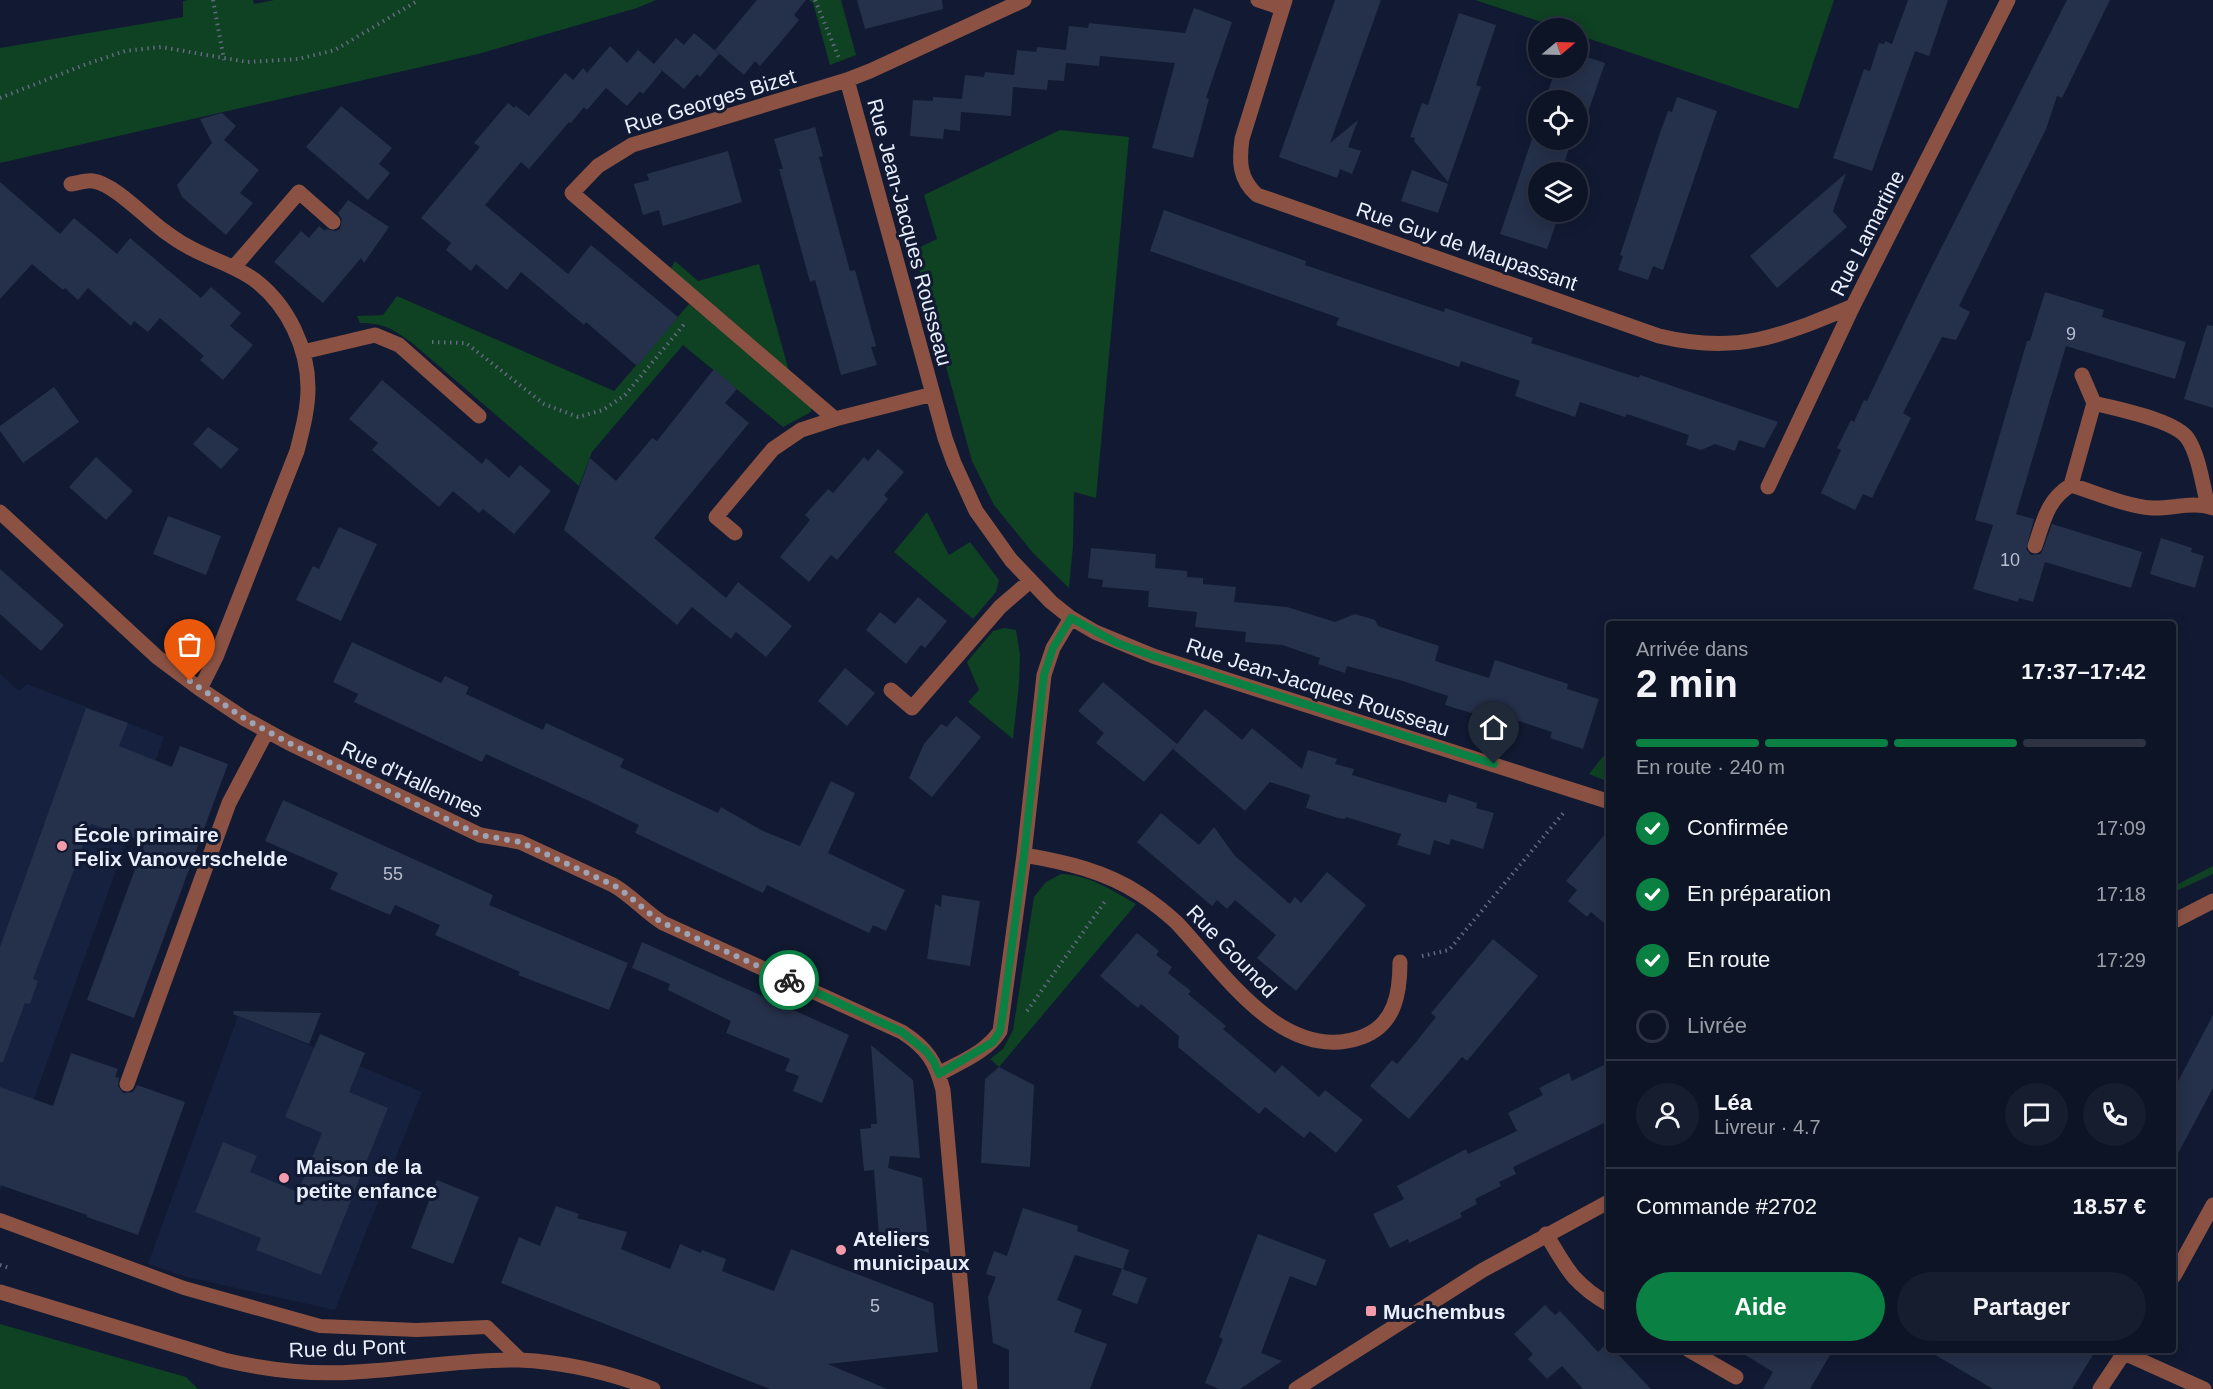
<!DOCTYPE html>
<html lang="fr">
<meta charset="utf-8">
<style>
:root{--surface:#0d1426;--page:#161d2e;--text:#f1f3f6;--muted:#9a9ea7;--line:#2d3343;--accent:#0b8043}
body{margin:0;font-family:Arial,sans-serif;background:var(--page);color:var(--text);height:100vh;display:flex;flex-direction:column;font-size:22px;white-space:nowrap}
*{box-sizing:border-box;margin:0}
p{font-size:20px;color:var(--muted)}
.icon{flex:none;width:33px;height:33px;fill:none;stroke:currentColor;stroke-width:2;stroke-linecap:round;stroke-linejoin:round}
.map{position:relative;flex:1;overflow:hidden}
.details{position:absolute;left:1606px;top:621px;width:570px;height:732px;display:flex;flex-direction:column;background:var(--surface);border-radius:6px;box-shadow:0 3px 15px #0003,0 0 0 2px var(--line)}
.details>*{flex:none}
.needle{width:39px;rotate:71deg}
.tools{position:absolute;left:1528px;top:18px;display:grid;gap:12px}
.tools a{display:grid;place-items:center;width:60px;height:60px;border-radius:50%;background:var(--surface);box-shadow:0 3px 15px #0003,0 0 0 2px var(--line);font-size:30px}
.pin{position:absolute;display:grid;place-items:center;width:51px;height:51px;color:#fff;margin:-62px -26px;border-radius:50% 50% 50% 0;rotate:-45deg;box-shadow:0 0 6px #0007}
.pin .icon{rotate:45deg}
.courier{position:absolute;display:grid;place-items:center;width:60px;height:60px;margin:-30px;border:4px solid #0b8043;border-radius:50%;background:#fff;color:#222;box-shadow:0 2px 8px #0007}
.head em{font-style:normal;font-weight:800}
.head div{display:flex;flex-direction:column-reverse}
.head{display:flex;align-items:center;justify-content:space-between;height:102px;padding:0 30px}
h1{font-size:39px;font-weight:800;line-height:45px}
.bar{display:grid;grid-template-columns:repeat(4,1fr);gap:9px 6px;align-content:center;height:72px;padding:0 30px}
.bar i{height:8px;border-radius:4px;background:var(--line)}
.bar .on{background:var(--accent)}
.bar p{grid-column:span 4}
.line{display:flex;align-items:center;gap:15px;padding:0 30px;border-top:2px solid var(--line)}
.line div{flex:1}
.round{display:grid;place-items:center;flex:none;width:63px;height:63px;border-radius:32px;background:var(--page)}
ol{padding:0 30px;list-style:none}
li{display:flex;align-items:center;gap:18px;height:66px}
li p{margin-inline-start:auto}
li .icon{padding:6px;border-radius:50%;background:var(--accent);color:#fff;stroke-width:4}
li:last-child{color:var(--muted)}
li i{width:33px;height:33px;border:3px solid var(--line);border-radius:50%}
.button{display:flex;gap:12px;margin-top:auto;padding:12px 30px}
.button a{flex:1;height:69px;border-radius:36px;background:var(--accent);color:#fff;font-size:24px;font-weight:800;line-height:69px;text-align:center}
.button a+a{background:var(--page);color:var(--text)}
.map>svg:first-child{display:block}
.built{fill:#16213f}
.green{fill:#0f4123}
.building{fill:#25304a}
.lines{fill:none;stroke-linecap:round;stroke-linejoin:round}
.path{stroke:#626a7f;stroke-width:4;stroke-dasharray:1.5 4.5;stroke-linecap:butt}
.service{stroke:#8b5243;stroke-width:14}
.pedestrian{stroke:#8b5243;stroke-width:15}
.minor{stroke:#8b5243;stroke-width:15}
.tertiary{stroke:#8b5243;stroke-width:15}
.done{stroke:#9da4b5;stroke-width:6;stroke-dasharray:0 10.8}
.route{stroke:#0b8043;stroke-width:8}
.poi-dot{fill:#f39aab;stroke:#111a32;stroke-width:2}
.labels{text-anchor:middle;dominant-baseline:central;stroke-width:6;stroke-linejoin:round;paint-order:stroke}
.number-label{font-size:18px;fill:#b7bed0}
.street-label{font-size:21px;fill:#e8eefc;stroke:#111a32}
.poi-label{font-size:21px;font-weight:bold;fill:#e8eefc;stroke:#111a32;text-anchor:start}
</style>
<div class="map">
<svg width="2213" height="1389" viewBox="0 0 2213 1389">
<rect width="100%" height="100%" fill="#111a32"/>
<path class="built" d="M0,674L19,691L27,684L164,737L0,1193Z
M238,1016L422,1092L335,1310L187,1277L148,1264Z"/>
<path class="green" d="M188,0H253L254,4L274,0H656L637,8L478,54L0,163V48L183,17V1Z
M809,0H841L856,55L830,65L813,3Z
M1475,0H1834L1798,109L1578,35V28H1560Z
M1060,130L1129,137L1096,498L1074,492L1073,546L1069,588L1033,553L994,505L972,461L914,250L937,239L924,195Z
M675,261L698,281L759,264L789,371L670,270Z
M397,296L614,391L689,304L811,405V412L783,427L683,345L592,452L579,486L412,343C393,329 384,323 360,323L357,316L383,315Z
M927,512L949,555L970,542L999,580L996,592L973,619L894,552Z
M1004,628L1016,630L1020,655L1019,684L1013,739L968,702L979,690L967,662L993,631Z
M1609,749V782L1589,774Z
M2213,866V874L2174,892V886Z
M1061,874C1090,875 1111,890 1136,904L999,1067L990,1059L1003,1049L1013,1030L1034,897L1046,882Z
M0,1324L186,1377L198,1389H0Z"/>
<path class="building" d="M757,0H806L794,15L799,20L779,44L760,66L755,61L744,75L715,50Z
M857,0H942L943,9L865,29Z
M1335,0H1381L1330,143L1358,120L1348,147L1361,151L1352,174L1340,169L1337,178L1279,157Z
M1908,0H1948L1929,56L1915,51L1872,171L1833,158L1864,69L1870,71L1879,43L1884,44L1885,41L1892,44Z
M2067,0H2110L2062,98L2057,96L2046,129L1959,306L1970,312L1956,340L1942,337L1903,413L1911,418L1872,498L1863,494L1855,510L1821,493L1841,450L1837,448L1851,420L1854,422L1864,400L1867,401L1928,274Z
M1194,8L1232,22L1206,98L1209,99L1193,158L1152,148L1175,63L1100,56L1099,66L1066,63L1064,81L1048,80L1047,90L1013,87L1011,116L961,112L960,131L944,129L943,139L910,136L913,100L933,101V97L962,99L965,75L984,77L985,72L1014,75L1017,50L1036,52L1037,47L1066,50L1069,26L1088,28L1089,23L1185,33Z
M1459,13L1496,25L1476,85L1481,87L1448,182L1414,141L1415,138L1410,137L1422,103L1428,105Z
M694,33L719,54L700,77L697,74L684,89L654,64L676,38L684,45Z
M610,46L627,63L638,50L662,71L643,94L640,91L627,106L606,88L587,110L584,107L571,123L569,122L529,169L521,162L485,205L568,274L591,245L678,317L637,366L586,322L584,325L521,272L507,290L476,264L471,271L446,250L451,243L421,218L480,147L474,143L508,103L514,108L516,106L529,116L565,73L573,80L583,68L587,73Z
M1578,54L1605,63L1584,124L1578,123V100H1545L1556,68H1578Z
M1677,97L1717,111L1663,270L1653,266L1648,280L1618,270L1623,256L1620,255L1660,133L1668,111L1672,112Z
M341,106L392,148L379,164L390,173L368,200L306,147Z
M222,113L236,126L224,140L259,170L240,193L253,203L226,235L182,197L177,185L212,143L200,119Z
M1539,118V140H1572L1561,172H1539V212H1560L1547,249L1500,234Z
M815,127L823,156L819,157L850,271L855,270L876,346L871,347L877,365L841,375L815,280L810,282L779,169H783L774,139Z
M728,151L742,202L663,226L659,210L643,215L634,184L649,180L647,174Z
M1412,170L1448,184L1438,213L1401,201Z
M1846,173L1833,211L1847,227L1777,288L1750,256Z
M0,182L60,234L74,218L117,254L130,238L201,298L211,287L241,313L230,326L253,345L223,380L200,360L204,356L160,318L148,332L134,321L131,326L88,288L78,300L65,288L63,290L32,264L0,299Z
M348,200L389,227L364,263L361,258L323,303L274,262L301,231L309,238L319,226L325,231L326,229L336,231L340,229L342,219L338,213Z
M1164,210L1306,261L1305,265L1444,312L1445,308L1533,338L1531,343L1639,378L1640,375L1778,422L1764,448L1739,440L1735,451L1715,444L1701,450L1686,445L1689,435L1627,414L1625,417L1580,402L1575,417L1515,396L1520,381L1461,361L1459,367L1336,325L1339,318L1150,251Z
M2045,292L2104,310L2102,317L2186,342L2175,379L2066,346L2016,514L2034,519L2026,549L2031,555L2041,554L2052,524L2142,552L2131,588L2045,562L2033,602L2019,598L2018,602L1973,589L1993,525L1975,520L2027,341H2030Z
M2207,325L2213,326V408L2184,399Z
M714,369L737,389L725,403L749,423L654,538L726,598L738,582L792,626L766,657L736,632L731,639L692,607L677,625L564,530L590,458L616,481L652,438L657,441Z
M382,380L482,464L486,458L509,478L520,465L551,491L514,534L483,509L479,513L453,491L439,507L372,450L378,443L349,419Z
M54,387L79,422L23,463L0,431V426Z
M208,427L239,449L221,469L193,444Z
M878,449L904,472L884,495L888,499L837,560L831,555L809,582L780,557L810,520L805,515L828,489L833,493L864,457L868,461Z
M96,457L133,491L106,520L69,487Z
M168,516L221,536L206,575L153,554Z
M339,527L377,544L341,621L296,600L313,566L319,569Z
M2161,538L2192,548L2191,552L2204,556L2195,588L2150,574Z
M1091,548L1156,554L1155,568L1187,571V577L1203,578V584L1236,587L1234,602L1287,607L1335,622L1355,614L1375,620L1378,626L1439,646L1435,661L1489,678L1495,660L1568,684L1567,689L1599,699L1583,749L1550,738L1552,732L1519,721L1480,709L1478,715L1445,705L1448,696L1403,681L1347,666L1345,673L1318,664L1320,658L1282,645L1245,642L1246,632L1195,627L1197,612L1148,607L1149,591L1102,587L1103,580L1088,578Z
M0,569L64,625L41,651L0,614Z
M918,597L947,621L925,648L921,645L906,664L866,630L880,612L895,624Z
M352,642L441,683L445,676L469,687L466,694L543,730L546,723L624,759L620,767L718,813L721,807L761,830L800,846L831,781L855,793L828,853L905,890L886,931L873,925L869,933L767,885L763,893L635,833L639,825L589,801L486,754L482,762L354,702L358,694L333,682Z
M845,668L875,693L847,726L818,701Z
M1103,682L1177,744L1144,782L1096,743L1104,733L1078,711Z
M86,708L128,723L119,746L172,767L180,746L228,764L134,1018L87,1000L145,842L91,824L33,979L38,981L30,1004L25,1003L3,1062H0V947Z
M1205,709L1242,740L1252,728L1302,769L1308,750L1337,759L1335,764L1354,769L1352,775L1446,803L1449,794L1477,803L1476,808L1494,813L1483,849L1451,839L1449,845L1434,840L1430,855L1397,845L1401,834L1346,817L1345,819L1338,818L1306,808L1310,795L1270,782L1245,811L1173,749Z
M956,716L981,737L932,797L909,778L924,744L941,724L947,727Z
M283,800L493,895L489,905L628,963L609,1010L518,975L520,972L435,935L440,925L395,905L390,915L330,889L338,873L265,841Z
M1161,813L1199,845L1214,827L1235,856L1290,904L1295,897L1301,903L1327,872L1366,905L1296,991L1257,958L1276,935L1235,900L1227,909L1217,900L1212,906L1137,842Z
M1610,828V928L1591,912L1587,917L1568,901L1577,890L1566,881Z
M942,895L980,901L970,966L927,959L935,904L941,907Z
M1137,933L1159,951L1156,955L1172,967L1168,973L1191,991L1188,994L1226,1026L1223,1029L1275,1073L1282,1065L1319,1097L1325,1090L1363,1120L1336,1153L1310,1131L1304,1138L1265,1107L1259,1114L1178,1047L1179,1036L1141,1004L1138,1008L1100,976Z
M1493,939L1538,976L1467,1061L1462,1057L1409,1119L1370,1086L1392,1060L1397,1064L1416,1042L1436,1017L1431,1013Z
M642,942L849,1035L822,1103L793,1091L799,1076L785,1071L790,1059L726,1033L731,1021L668,990L670,984L632,968Z
M234,1011L321,1013L309,1044L233,1014Z
M2213,1015V1088L2174,1161V1089Z
M320,1034L365,1053L349,1092L388,1108L321,1275L256,1250L261,1238L195,1212L223,1142L257,1156L250,1172L298,1192L322,1133L285,1117Z
M871,1045L913,1080L920,1158L890,1156L888,1168L922,1178L929,1253L879,1235L874,1170L864,1171L860,1129L871,1128V1124H877Z
M71,1053L118,1069L115,1077L119,1078L118,1086L123,1093L133,1092L137,1085L185,1102L138,1235L87,1217V1215L0,1185V1087L53,1106Z
M1610,1062V1120L1513,1167L1516,1174L1499,1182L1501,1186L1475,1199L1477,1204L1460,1213L1462,1217L1409,1243L1408,1239L1390,1248L1373,1214L1404,1199L1397,1186L1466,1149L1468,1154L1517,1131L1508,1113L1543,1095L1539,1088L1569,1073L1572,1081Z
M999,1067L1034,1085L1030,1167L981,1163L985,1079Z
M437,1180L479,1197L453,1264L411,1248Z
M556,1206L579,1214L577,1218L627,1232L621,1249L670,1269L680,1244L701,1253L702,1250L726,1259L722,1271L774,1291L791,1249L933,1303L938,1352L828,1364L887,1389H770L501,1283L519,1237L540,1246Z
M1023,1208L1078,1226L1077,1231L1129,1250L1123,1269L1075,1255L1057,1300L1082,1310L1074,1332L1107,1344L1090,1389H1009V1350L993,1343L988,1297L996,1277L986,1274L994,1251L1007,1256Z
M1258,1234L1326,1260L1316,1286L1290,1276L1261,1353L1282,1361L1240,1389H1219L1205,1383L1223,1339L1219,1337Z
M1122,1269L1147,1278L1137,1304L1112,1295Z
M1545,1305L1555,1315L1560,1311L1598,1352L1607,1343L1610,1350H1614L1651,1389H1583L1562,1366L1547,1379L1528,1359L1533,1354L1514,1334Z
M1737,1350H1833L1810,1389H1763L1773,1372Z
M1927,1350H2096L2072,1389H1993Z"/>
<g class="lines">
<path class="path" d="M213,0L224,60
M815,0L839,58
M0,98L84,65L125,51L161,47L247,62L298,59L335,50L419,0
M432,342L466,343L544,404L578,417L603,410L625,395L686,322
M1422,956L1449,950L1565,811
M1027,1011L1106,900
M0,1265L9,1268"/>
<path class="service" d="M0,1220L184,1288L320,1326L417,1330L487,1327L521,1360"/>
<path class="pedestrian" d="M665,273L835,419"/>
<path class="minor" d="M1258,0L1282,8
M1285,0L1242,139C1239,161 1239,179 1257,195L1659,336C1738,355 1781,336 1853,306
M847,80L945,438L954,463L976,511L1011,560L1051,602L1071,618L1095,632L1153,656L1610,802
M71,184C78,183 87,180 93,181C113,183 147,219 164,231C171,236 179,242 187,246C209,259 235,265 256,281C288,306 308,348 308,388C308,410 302,431 297,451L216,657L200,689
M234,267L299,192L333,222
M665,273L572,193L598,166L632,145L847,80L870,71L1024,0
M303,352L375,335L399,345L479,416
M2082,375L2094,403C2116,409 2176,420 2188,439C2199,456 2203,487 2208,506
M2071,485L2094,403
M1768,487L1853,306L2008,0
M0,512L157,657L200,689L245,719L289,743L480,835L520,842L613,885C631,895 645,912 663,923L902,1032C927,1048 936,1062 943,1090L970,1389
M735,533L716,517L773,449L801,430L835,419L933,394
M2035,546C2044,520 2047,500 2071,485C2097,493 2125,506 2152,508C2172,509 2193,501 2213,508
M891,690L912,708L1000,607L1030,581
M1024,855C1065,862 1105,871 1140,894C1152,902 1165,912 1176,922C1222,970 1283,1066 1362,1037C1395,1025 1400,993 1400,962
M939,1074C960,1062 987,1052 1000,1031L1024,855L1044,675L1053,648L1071,618
M127,1084L229,803L267,731
M1546,1234C1567,1269 1573,1284 1610,1305
M2174,1276L2213,1205
M1689,1350L1736,1377
M2124,1353L2204,1389
M2100,1389L2126,1350"/>
<path class="tertiary" d="M2174,921L2213,901
M0,1292L224,1360C267,1370 311,1375 355,1372C410,1369 465,1359 519,1360C564,1362 611,1373 653,1389
M1296,1389L1483,1270L1610,1201"/>
</g>
<g class="lines">
<path class="done" d="M190,681L245,719L289,743L480,835L520,842L613,885C631,895 645,912 663,923L789,980"/>
<path class="route" d="M789,980L902,1032L926,1051L934,1062L939,1074L993,1042L1000,1031L1003,1013L1024,855L1044,675L1053,648L1071,618L1117,643L1153,656L1494,764"/>
</g>
<g class="poi-dot">
<circle cx="62" cy="846" r="6"/>
<circle cx="284" cy="1178" r="6"/>
<circle cx="841" cy="1250" r="6"/>
<rect x="1365" y="1305" width="12" height="12" rx="3"/>
</g>
<g class="labels">
<g class="number-label">
<text x="2071" y="334">9</text>
<text x="2010" y="560">10</text>
<text x="393" y="874">55</text>
<text x="875" y="1306">5</text>
</g>
<g class="street-label">
<text transform="translate(710 101) rotate(-17)">Rue Georges Bizet</text>
<text transform="translate(910 232) rotate(75)">Rue Jean-Jacques Rousseau</text>
<text transform="translate(1867 233) rotate(-63)">Rue Lamartine</text>
<text transform="translate(1467 246) rotate(19)">Rue Guy de Maupassant</text>
<text transform="translate(1318 687) rotate(18)">Rue Jean-Jacques Rousseau</text>
<text transform="translate(412 779) rotate(25)">Rue d'Hallennes</text>
<text transform="translate(1232 951) rotate(46)">Rue Gounod</text>
<text transform="translate(347 1348) rotate(-2)">Rue du Pont</text>
</g>
<g class="poi-label">
<text x="74" y="834">École primaire<tspan x="74" dy="24">Felix Vanoverschelde</tspan></text>
<text x="296" y="1166">Maison de la<tspan x="296" dy="24">petite enfance</tspan></text>
<text x="853" y="1238">Ateliers<tspan x="853" dy="24">municipaux</tspan></text>
<text x="1383" y="1311">Muchembus</text>
</g>
</g>
</svg>
<div class="tools">
<a><svg class="needle" viewBox="-14 -14 28 28"><path d="M0-13l5 13h-10z" fill="#e53935"/><path d="M0 13l5-13h-10z" fill="#9a9ea7"/></svg></a>
<a><svg class="icon" aria-label="locate" viewBox="0 0 24 24"><circle cx="12" cy="12" r="6"/><path d="M12 2v4M12 18v4M2 12h4M18 12h4"/></svg></a>
<a><svg class="icon" aria-label="layers" viewBox="0 0 24 24"><path d="M12 4l9 5-9 5-9-5zM3 14l9 5 9-5"/></svg></a>
</div>
<div class="pin" style="left:190px;top:681px;background:#ea580c"><svg class="icon" aria-label="bag" viewBox="0 0 24 24"><path d="M5 8h14l-1 12H6zM9 8a3 3 0 0 1 6 0"/></svg></div>
<div class="pin" style="left:1494px;top:764px;background:#1f2937"><svg class="icon" aria-label="home" viewBox="0 0 24 24"><path d="M3 11l9-7 9 7M6 9v11h12V9"/></svg></div>
<div class="courier" style="left:789px;top:980px"><svg class="icon" aria-label="bike" viewBox="0 0 24 24"><circle cx="6" cy="16" r="4"/><circle cx="18" cy="16" r="4"/><path d="M6 16l4-8h5l3 8M10 8l3 8H6M13 5h3"/></svg></div>
<section class="details">
<div class="head"><div><h1>2 min</h1><p>Arrivée dans</p></div><em>17:37–17:42</em></div>
<div class="bar"><i class="on"></i><i class="on"></i><i class="on"></i><i></i><p>En route · 240 m</p></div>
<ol>
<li><svg class="icon" aria-label="check" viewBox="0 0 24 24"><path d="M5 12l5 5 9-10"/></svg>Confirmée<p>17:09</p></li>
<li><svg class="icon" aria-label="check" viewBox="0 0 24 24"><path d="M5 12l5 5 9-10"/></svg>En préparation<p>17:18</p></li>
<li><svg class="icon" aria-label="check" viewBox="0 0 24 24"><path d="M5 12l5 5 9-10"/></svg>En route<p>17:29</p></li>
<li><i></i>Livrée</li>
</ol>
<div class="line" style="height:108px"><a class="round"><svg class="icon" aria-label="person" viewBox="0 0 24 24"><circle cx="12" cy="8" r="4"/><path d="M4 21q1-7 8-7t8 7"/></svg></a><div><b>Léa</b><p>Livreur · 4.7</p></div><a class="round"><svg class="icon" aria-label="chat" viewBox="0 0 24 24"><path d="M4 5h16v11H9l-5 4z"/></svg></a><a class="round"><svg class="icon" aria-label="phone" viewBox="0 0 24 24"><path d="M5 4h4l2 5-3 2q2 4 5 5l2-3 5 2v4C11 20 4 13 5 4z"/></svg></a></div>
<div class="line" style="height:78px"><div>Commande #2702</div><b>18.57 €</b></div>
<div class="button"><a>Aide</a><a>Partager</a></div>
</section>
</div>
